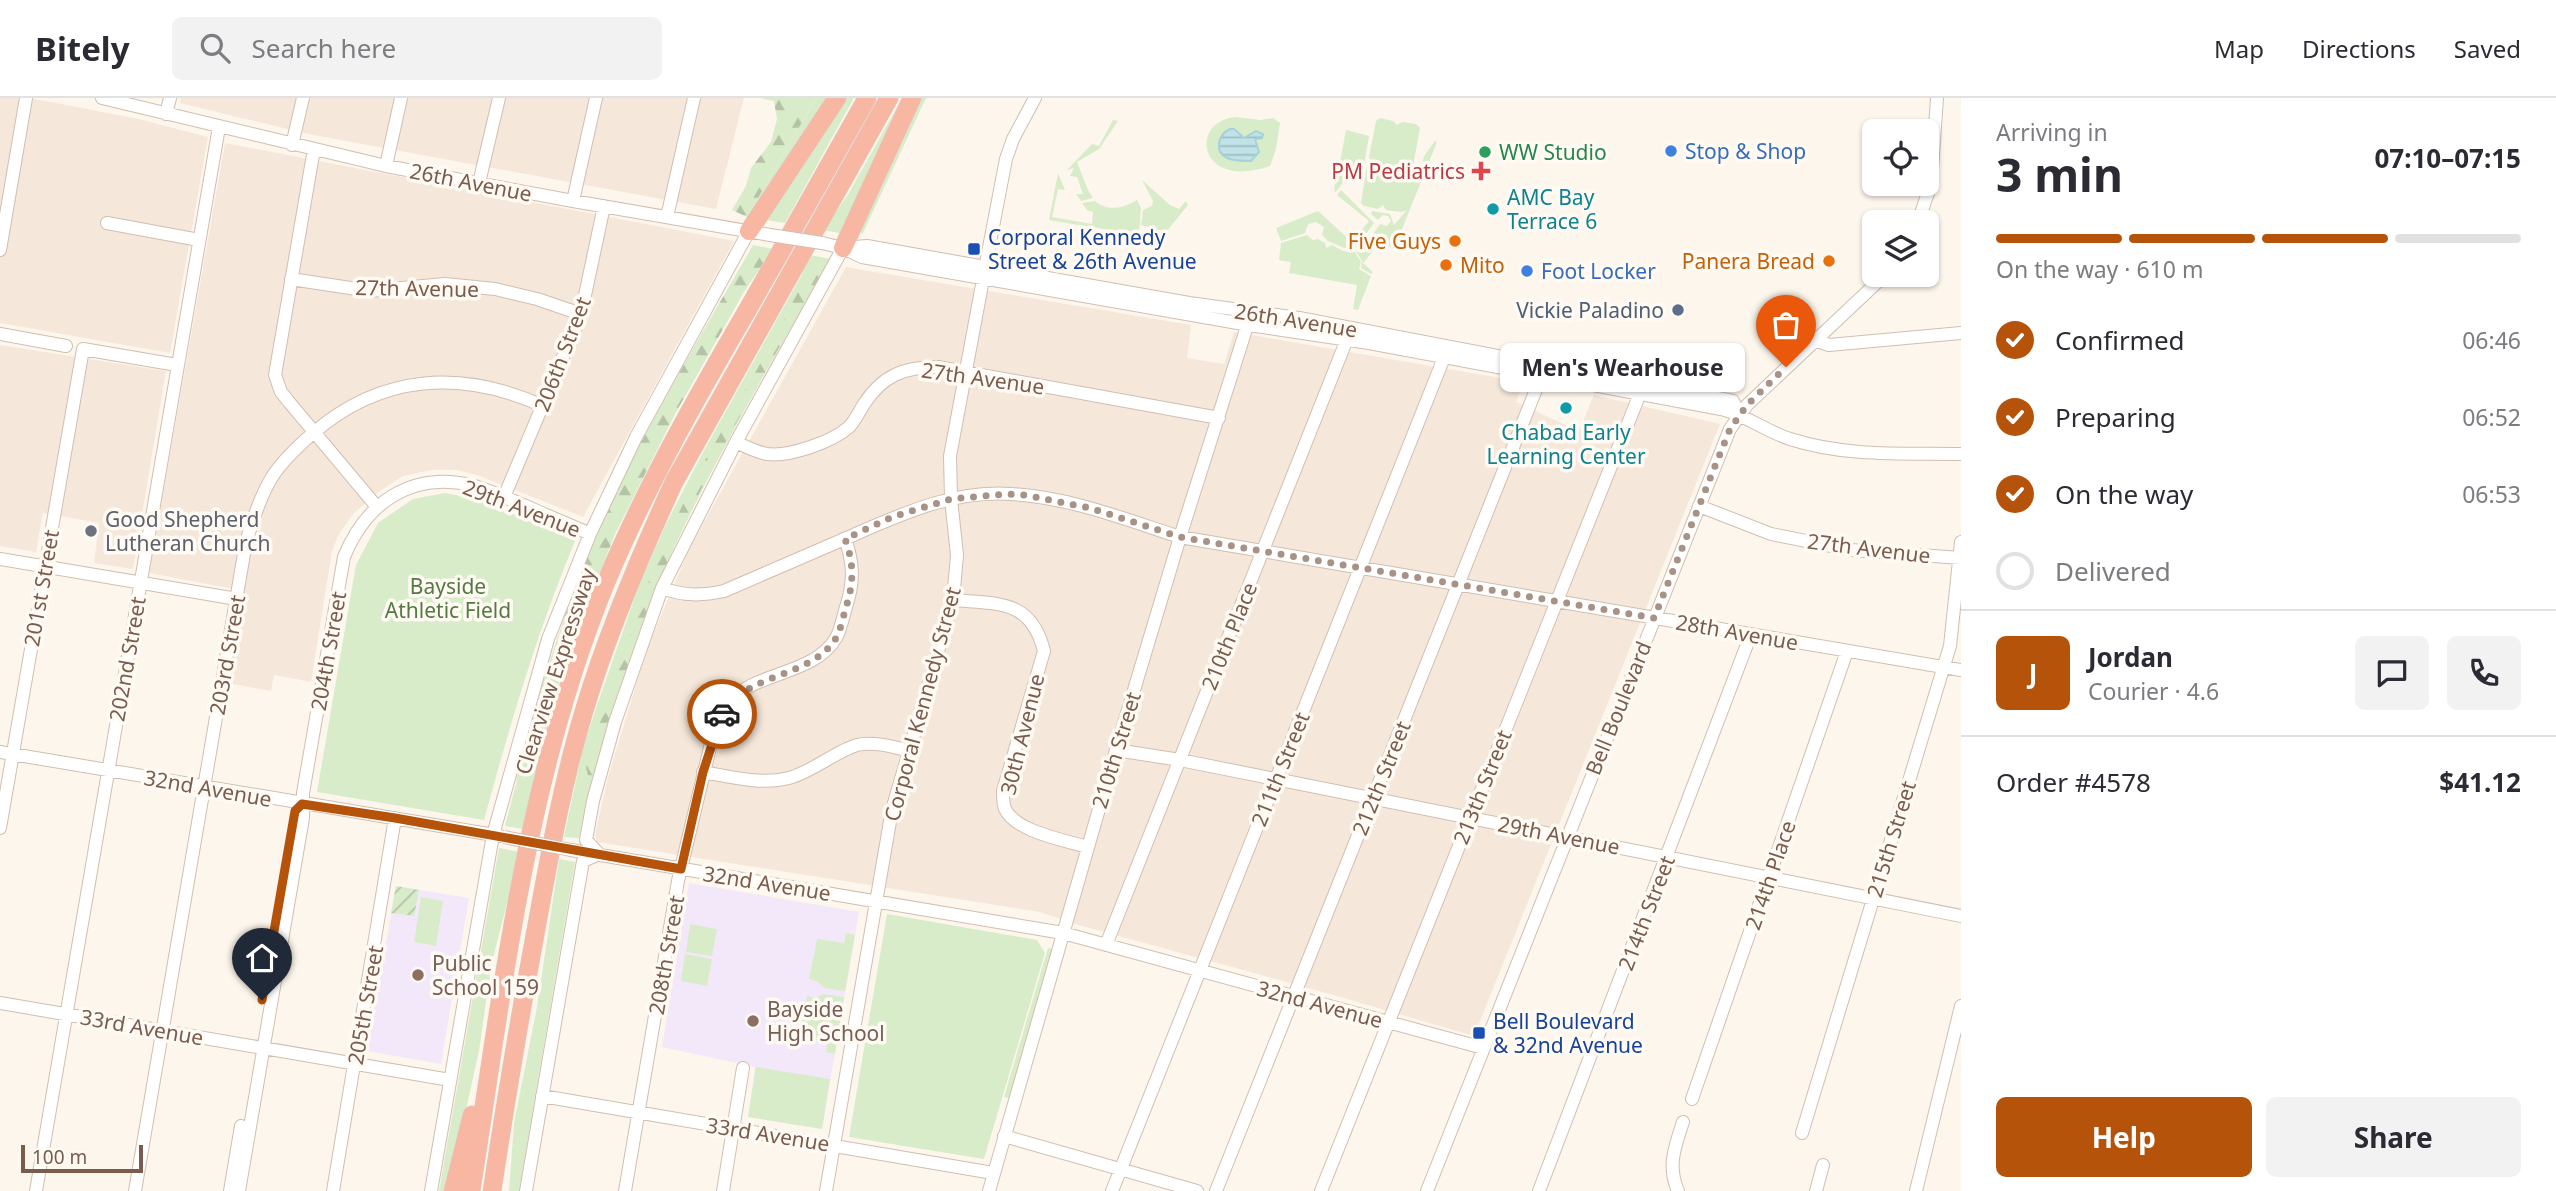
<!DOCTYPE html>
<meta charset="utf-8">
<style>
:root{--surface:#fff;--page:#f2f2f3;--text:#2b2b33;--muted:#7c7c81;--line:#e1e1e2;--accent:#b45309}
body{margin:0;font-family:"Noto Sans",sans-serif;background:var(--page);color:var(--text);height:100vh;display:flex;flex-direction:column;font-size:26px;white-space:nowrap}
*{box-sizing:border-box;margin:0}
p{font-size:23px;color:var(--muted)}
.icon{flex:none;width:38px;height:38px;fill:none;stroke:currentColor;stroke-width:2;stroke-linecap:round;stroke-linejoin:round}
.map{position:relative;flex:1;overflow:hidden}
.details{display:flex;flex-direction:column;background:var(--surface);width:595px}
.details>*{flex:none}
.controls{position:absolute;left:1862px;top:21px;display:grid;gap:14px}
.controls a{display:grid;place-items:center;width:77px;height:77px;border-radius:10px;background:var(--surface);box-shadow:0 2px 5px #0004;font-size:35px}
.scale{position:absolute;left:21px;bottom:18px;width:122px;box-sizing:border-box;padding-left:7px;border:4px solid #7a5c4d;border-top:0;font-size:19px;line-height:24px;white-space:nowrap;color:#7a5c4d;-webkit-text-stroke:5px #fffaf3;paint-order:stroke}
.pin{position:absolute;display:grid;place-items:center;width:60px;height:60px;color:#fff;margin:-72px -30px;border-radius:50% 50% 50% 0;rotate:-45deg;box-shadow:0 0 7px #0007}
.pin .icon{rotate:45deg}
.courier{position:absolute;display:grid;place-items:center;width:70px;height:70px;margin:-35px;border:5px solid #b45309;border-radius:50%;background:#fff;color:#222;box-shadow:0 2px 9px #0007}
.bubble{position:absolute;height:49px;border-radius:10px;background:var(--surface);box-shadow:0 2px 5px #0004;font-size:23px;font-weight:700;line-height:49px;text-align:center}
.headline em{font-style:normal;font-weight:700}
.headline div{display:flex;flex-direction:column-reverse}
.headline{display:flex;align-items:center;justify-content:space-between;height:119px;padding:0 35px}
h1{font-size:46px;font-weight:700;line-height:52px}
.bar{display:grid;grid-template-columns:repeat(4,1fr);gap:10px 7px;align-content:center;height:84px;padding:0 35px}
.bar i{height:9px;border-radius:5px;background:var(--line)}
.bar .current{background:var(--accent)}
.bar p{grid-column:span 4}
.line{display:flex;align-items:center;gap:18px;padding:0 35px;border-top:2px solid var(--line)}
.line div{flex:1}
.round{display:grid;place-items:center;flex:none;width:74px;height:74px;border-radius:10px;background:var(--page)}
ol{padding:0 35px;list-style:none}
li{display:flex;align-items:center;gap:21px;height:77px}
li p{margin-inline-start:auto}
li .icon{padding:7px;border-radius:50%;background:var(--accent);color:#fff;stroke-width:4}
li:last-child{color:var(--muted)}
li i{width:38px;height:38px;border:4px solid var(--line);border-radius:50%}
.primary-button{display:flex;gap:14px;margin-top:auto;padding:14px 35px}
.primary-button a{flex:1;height:80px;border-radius:10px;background:var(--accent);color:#fff;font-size:28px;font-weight:700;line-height:80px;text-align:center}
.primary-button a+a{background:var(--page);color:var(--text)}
header{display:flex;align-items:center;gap:42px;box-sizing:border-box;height:98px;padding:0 35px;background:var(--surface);border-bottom:2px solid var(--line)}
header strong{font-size:33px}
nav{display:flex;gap:38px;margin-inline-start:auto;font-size:24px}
.search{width:490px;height:63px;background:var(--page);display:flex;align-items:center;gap:18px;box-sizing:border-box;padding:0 24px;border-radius:10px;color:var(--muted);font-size:26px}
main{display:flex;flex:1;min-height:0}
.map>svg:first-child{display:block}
.residential{fill:#f5e8da}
.education{fill:#f3e8fa}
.green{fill:#d8ecc9}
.forest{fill:url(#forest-firs)}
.garden{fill:url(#garden-furrows)}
.water{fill:url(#water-rules);stroke:#a5d3da;stroke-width:2}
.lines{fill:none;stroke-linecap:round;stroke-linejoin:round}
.minor-casing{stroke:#d1beb0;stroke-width:14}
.highway-casing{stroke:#dad1cd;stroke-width:19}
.minor{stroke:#fff;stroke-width:12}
.highway{stroke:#f7b7a3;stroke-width:18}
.minor-bridge-casing{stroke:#d1beb0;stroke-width:14;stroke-linecap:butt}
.minor-bridge{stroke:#fff;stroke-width:12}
.done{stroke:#a89285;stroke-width:7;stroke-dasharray:0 12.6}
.route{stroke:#b45309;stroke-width:9}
.shop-dot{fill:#3f7fe0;stroke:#fffaf3;stroke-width:2.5}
.leisure-dot{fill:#2e9e5b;stroke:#fffaf3;stroke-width:2.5}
.health-dot{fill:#e0444e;stroke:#fffaf3;stroke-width:2.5}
.culture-dot{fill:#0f9aa8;stroke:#fffaf3;stroke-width:2.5}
.food-dot{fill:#e8710a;stroke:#fffaf3;stroke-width:2.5}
.transit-dot{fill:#1a4fb4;stroke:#fffaf3;stroke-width:2.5}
.service-dot{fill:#5c6f8a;stroke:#fffaf3;stroke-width:2.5}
.worship-dot{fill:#6b7280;stroke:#fffaf3;stroke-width:2.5}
.education-dot{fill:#8d6e63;stroke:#fffaf3;stroke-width:2.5}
.labels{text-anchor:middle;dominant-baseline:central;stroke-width:7;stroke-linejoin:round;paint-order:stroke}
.shop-label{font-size:21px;fill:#366cbe;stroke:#fffaf3;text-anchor:start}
.leisure-label{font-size:21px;fill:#27864d;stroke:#fffaf3;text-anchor:start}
.health-label{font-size:21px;fill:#be3a42;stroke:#fffaf3;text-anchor:end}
.street-label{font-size:21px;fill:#7a5c4d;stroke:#fffaf3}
.culture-label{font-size:21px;fill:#0d838f;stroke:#fffaf3;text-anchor:start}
.transit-label{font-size:21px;fill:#164399;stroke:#fffaf3;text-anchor:start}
.food-label{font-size:21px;fill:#c56008;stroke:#fffaf3;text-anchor:end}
.service-label{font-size:21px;fill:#4e5e75;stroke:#fffaf3;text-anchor:end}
.worship-label{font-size:21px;fill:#5b616d;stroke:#fffaf3;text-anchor:start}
.park-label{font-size:21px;fill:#537a41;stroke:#fffaf3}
.education-label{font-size:21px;fill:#785e54;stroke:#fffaf3;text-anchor:start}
</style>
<header>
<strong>Bitely</strong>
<div class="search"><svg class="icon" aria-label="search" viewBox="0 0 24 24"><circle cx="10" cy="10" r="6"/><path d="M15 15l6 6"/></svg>Search here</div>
<nav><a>Map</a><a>Directions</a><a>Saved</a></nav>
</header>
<main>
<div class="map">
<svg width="1961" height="1093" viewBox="0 0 1961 1093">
<defs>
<pattern id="forest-firs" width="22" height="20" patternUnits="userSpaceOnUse" patternTransform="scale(1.75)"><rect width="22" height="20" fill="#d8ecc9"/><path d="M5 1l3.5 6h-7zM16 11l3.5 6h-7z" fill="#b4c2a5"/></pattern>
<pattern id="garden-furrows" width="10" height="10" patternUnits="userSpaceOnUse" patternTransform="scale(1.75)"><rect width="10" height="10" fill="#d8ecc9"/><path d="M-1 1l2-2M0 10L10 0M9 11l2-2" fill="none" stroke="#b4c2a5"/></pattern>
<pattern id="water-rules" width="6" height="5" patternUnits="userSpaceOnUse" patternTransform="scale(1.75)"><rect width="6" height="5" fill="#bfe3e8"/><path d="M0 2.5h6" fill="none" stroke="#a0bbbe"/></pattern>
</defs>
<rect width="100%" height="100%" fill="#fdf6ec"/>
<path class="residential" d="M0,0H30L139,21L208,39L170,255L0,225Z
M181,0H744L716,111L308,36L180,5Z
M225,45L734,143L583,419L480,378L457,372H432L403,378L380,393L354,415L339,436L332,453L311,584L274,577L271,593L228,585L244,493L149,475Z
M846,169L1191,227L1187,260L1224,266L1234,234L1524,284L1516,304L1579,333L1594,297L1720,326L1474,938L1330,896L1075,826L1040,814L597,744L595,737L608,679L647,551L690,449Z
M0,247L166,273L133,471L94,465L99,425L43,415L36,454L0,448Z"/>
<path class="education" d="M689,785L859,814L822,1031L748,1019L755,969L662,949Z
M396,788L469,800L441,966L367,953Z"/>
<path class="green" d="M816,0H833L756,120L747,119Z
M846,0H854L785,125L765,122Z
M902,0H909L845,136L823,132L849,95Z
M918,0H926L862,137L859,127Z
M1236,19L1260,22L1273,20L1280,25L1276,51L1270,68C1198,93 1188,23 1236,19Z
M1380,20L1393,23L1397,27L1402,24L1416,26L1420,30L1413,68L1409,70L1412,74L1413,71L1421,72L1424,58L1435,43L1437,44L1394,151L1381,144L1363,165L1373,174L1371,176L1361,170L1362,163L1356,153L1366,146L1380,126L1387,128L1391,123L1388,118L1383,117L1378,122L1371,116L1372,113L1390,116L1394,127L1406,113L1401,114L1386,112L1383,107L1378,111L1364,108L1361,105L1367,68L1372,64L1369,59L1376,23Z
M1113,22L1118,23L1099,51L1077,64L1088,92L1093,100L1081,103L1076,96H1083L1077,79L1070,78L1074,70L1067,72L1092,46L1099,48Z
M1346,32L1369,38L1362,78L1344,75L1342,86L1335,95L1334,87L1336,86Z
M1058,75L1065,92L1058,91L1052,119L1092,126L1093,114L1087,112L1082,105L1095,103C1108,115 1126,109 1137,102L1141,110L1139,137L1049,122Z
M1142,82L1170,107L1179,111L1186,103L1188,107L1166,134L1141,127L1143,112L1152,108L1153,103Z
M1341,92L1374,125L1356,149L1344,150L1328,143L1322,137L1324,129L1316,124L1308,126L1305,135L1281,143L1276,130L1318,113L1352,144L1369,123L1337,97Z
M1307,137L1313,142L1318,141L1325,145L1326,150L1332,147L1343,153L1355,154L1361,164L1359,171L1371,178L1358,212L1353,211L1357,187L1289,175L1291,164L1279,162L1281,145Z
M809,157L830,161C776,257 719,352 673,452C630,543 599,642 579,740L564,739L584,645L639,487L665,428L702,356L801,178Z
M445,395L480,402L575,443C537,534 510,627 484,722L317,694L356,467L378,425L413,401Z
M537,669L523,731L505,728L516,686V696L524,680Z
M499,750L520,754L491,868L479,953L448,1093H439Z
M559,761L575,764L519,1093H509L514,1025L537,909Z
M421,799L443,803L436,848L414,844Z
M887,816L1037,842L1045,855L984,1061L849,1039Z
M690,826L717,831L712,858L686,854Z
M846,835L855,837L845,893L824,890L818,884L809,881L817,841L844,845Z
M1048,850L1052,851L1046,872H1044L1046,874L1009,1000L1004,999Z
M685,856L712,861L707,888L681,883Z
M823,896L844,899L835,956L826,954L827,945L800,939L807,898L816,900Z
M756,969L830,981L822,1031L748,1019Z"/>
<path class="forest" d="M760,0H816L747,119L732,112L746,88L751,70L771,44L777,21L774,3Z
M753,147L773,151L744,194L675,316L615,436L567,560L549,619L537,669L524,680L516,699C515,663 531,625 541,591C559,532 580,473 605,417C648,324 702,236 753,147Z
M815,158L830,161C775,258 716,353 671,455C638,530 614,608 590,686L586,669L609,596L657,460L701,369L775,240Z"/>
<path class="garden" d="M396,788L419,792L414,818L391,815Z"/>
<path class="water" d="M1230,31H1234L1244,40L1256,33L1263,36L1262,40L1255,41L1259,54L1251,63C1244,63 1233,63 1227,60C1213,53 1219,36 1230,31Z"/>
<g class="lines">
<g class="minor-casing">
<path id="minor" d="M102,0L386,68L573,103L770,137
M166,16L170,0
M292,47L303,0
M314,51L275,277L281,294L289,304L377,409
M386,68L401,0
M479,85L499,0
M573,103L596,0
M667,119L694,0
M1918,124L1931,86L1937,0
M107,125L199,142
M822,145L843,150L862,159L1249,227L1369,245L1721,311C1746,317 1765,333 1790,341C1846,359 1904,355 1961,356
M843,150L867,148L1189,205L1299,220L1733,303L1740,316
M0,152L26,0
M291,181L370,193L445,186L495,191L537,201L581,216
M0,236L66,248
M1814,242L1829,247L1961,235
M736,344C746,349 756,354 767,356C789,359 832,344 849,329C855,323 859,314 864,306C883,277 904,269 938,269L1219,320
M504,399L581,216L604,108
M1699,408L1771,436L1851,452L1961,460
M0,461L237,501
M662,490C684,498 701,498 724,493C763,476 803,459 842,442C895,419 950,392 1010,396C1069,399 1124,421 1180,439L1961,572
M953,502C998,506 1031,501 1044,553L1003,693C1003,698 1003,706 1005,711C1016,734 1065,742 1087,749
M1116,652L1180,662L1961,818
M0,654L500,738
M703,674C731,679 761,687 789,680C812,674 836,653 857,647C873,643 894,649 910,653
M0,730L83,251L177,267
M571,752L1063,835L1483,950
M1106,847L1349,236
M0,905L450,982
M542,998L993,1075
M1692,1001L1847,553
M1802,1035L1950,548L1961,444
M1004,1038L1197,1093
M36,1093L219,29
M135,1093L246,444C253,422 260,399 272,379C283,362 297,349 312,336C381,276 461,271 543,308
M230,1093L241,1028
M239,1093L303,720V695L344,459C366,405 411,373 471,387C490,392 508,401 526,408C547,418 569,426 590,436
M333,1093L395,720
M431,1093L493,737L548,541L590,436L636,339L749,133
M526,1093L583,763L599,756L586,742L593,703L615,624L662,490L736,344L843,150
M625,1093L678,783L713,637C718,626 722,613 730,603C757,573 814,577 836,540C841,531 843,519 846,509C854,485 854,465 845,441
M723,1093L743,970
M826,1093L892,712L953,502L957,457L951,401L950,358L987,160L1006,61L1013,41L1035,0
M989,1093L1116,652L1180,439L1249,222
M1112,1093L1447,252
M1216,1093L1539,284L1542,270
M1321,1093L1637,303L1639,290
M1427,1093L1730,331L1747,307L1885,177
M1539,1093L1751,536
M1678,1093C1667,1068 1675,1048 1683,1024
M1816,1093L1823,1067
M1916,1093L1961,908"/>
</g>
<g class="highway-casing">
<path id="highway" d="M749,133L837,0
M843,150L912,0
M453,1093L472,1017
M471,1093C503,890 526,681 604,489C644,392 695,302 748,211C788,141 827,71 867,0
M492,1093C505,1008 519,923 535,837C549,761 562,685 585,610C608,533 640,458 674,384L889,0"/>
</g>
<use href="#minor" class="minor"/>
<use href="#highway" class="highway"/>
<g class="minor-bridge-casing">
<path id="minor-bridge" d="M770,137L822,145
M504,739L571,752"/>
</g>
<use href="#minor-bridge" class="minor-bridge"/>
</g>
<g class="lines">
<path class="done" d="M722,616C747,574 812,580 836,540C841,531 843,519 846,509C854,485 854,465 845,441L892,419L951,401L1007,396L1025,397L1090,410L1180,439L1654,520L1730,331L1747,307L1786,269"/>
<path class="route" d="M262,902L295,713L302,706L395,720L681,771L703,674L722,616"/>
</g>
<g class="shop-dot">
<circle cx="1671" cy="53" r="7"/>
<circle cx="1527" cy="173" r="7"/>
</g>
<circle class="leisure-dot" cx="1485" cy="54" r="7"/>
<path class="health-dot" d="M1477.5 62.5h7v7h7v7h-7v7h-7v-7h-7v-7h7z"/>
<g class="culture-dot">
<circle cx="1493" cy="111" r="7"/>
<circle cx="1566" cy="310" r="7"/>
</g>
<g class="food-dot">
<circle cx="1455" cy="143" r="7"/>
<circle cx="1829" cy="163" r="7"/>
<circle cx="1446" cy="167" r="7"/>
</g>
<g class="transit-dot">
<rect x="967" y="144" width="14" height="14" rx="3.5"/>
<rect x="1472" y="928" width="14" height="14" rx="3.5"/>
</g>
<circle class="service-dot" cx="1678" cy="212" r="7"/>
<circle class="worship-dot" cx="91" cy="433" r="7"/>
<g class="education-dot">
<circle cx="418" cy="877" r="7"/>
<circle cx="753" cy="923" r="7"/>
</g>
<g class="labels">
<g class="shop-label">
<text x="1685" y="53">Stop &amp; Shop</text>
<text x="1541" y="173">Foot Locker</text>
</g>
<g class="leisure-label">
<text x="1499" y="54">WW Studio</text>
</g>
<g class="health-label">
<text x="1465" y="73">PM Pediatrics</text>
</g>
<g class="street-label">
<text transform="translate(471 84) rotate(11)">26th Avenue</text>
<text transform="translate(417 190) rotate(1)">27th Avenue</text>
<text transform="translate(1296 222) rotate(9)">26th Avenue</text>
<text transform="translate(562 256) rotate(-69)">206th Street</text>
<text transform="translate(983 280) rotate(8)">27th Avenue</text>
<text transform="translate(522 410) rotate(21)">29th Avenue</text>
<text transform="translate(1869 450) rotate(7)">27th Avenue</text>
<text transform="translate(41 490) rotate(-80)">201st Street</text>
<text transform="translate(1737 534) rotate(10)">28th Avenue</text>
<text transform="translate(1229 538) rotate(-68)">210th Place</text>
<text transform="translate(328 553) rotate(-80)">204th Street</text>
<text transform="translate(227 557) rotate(-80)">203rd Street</text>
<text transform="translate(127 561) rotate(-80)">202nd Street</text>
<text transform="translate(555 573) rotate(-72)">Clearview Expressway</text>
<text transform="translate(922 606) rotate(-75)">Corporal Kennedy Street</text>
<text transform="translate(1618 610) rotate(-68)">Bell Boulevard</text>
<text transform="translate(1022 636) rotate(-76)">30th Avenue</text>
<text transform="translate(1116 652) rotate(-73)">210th Street</text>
<text transform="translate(1280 671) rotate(-68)">211th Street</text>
<text transform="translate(1381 680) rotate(-68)">212th Street</text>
<text transform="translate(1482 689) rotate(-68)">213th Street</text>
<text transform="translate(208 690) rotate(10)">32nd Avenue</text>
<text transform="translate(1559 737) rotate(11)">29th Avenue</text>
<text transform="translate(1891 741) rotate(-73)">215th Street</text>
<text transform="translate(1770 777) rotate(-71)">214th Place</text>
<text transform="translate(767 785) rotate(9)">32nd Avenue</text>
<text transform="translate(1646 815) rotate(-69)">214th Street</text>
<text transform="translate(666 857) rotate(-80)">208th Street</text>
<text transform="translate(1320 906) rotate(15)">32nd Avenue</text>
<text transform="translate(365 907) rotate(-80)">205th Street</text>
<text transform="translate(142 929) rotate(10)">33rd Avenue</text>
<text transform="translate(768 1036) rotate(9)">33rd Avenue</text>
</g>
<g class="culture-label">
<text x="1507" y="99">AMC Bay<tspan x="1507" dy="24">Terrace 6</tspan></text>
<text x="1566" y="334" text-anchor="middle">Chabad Early<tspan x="1566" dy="24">Learning Center</tspan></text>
</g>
<g class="transit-label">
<text x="988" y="139">Corporal Kennedy<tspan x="988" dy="24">Street &amp; 26th Avenue</tspan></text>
<text x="1493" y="923">Bell Boulevard<tspan x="1493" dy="24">&amp; 32nd Avenue</tspan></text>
</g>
<g class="food-label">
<text x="1441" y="143">Five Guys</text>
<text x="1815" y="163">Panera Bread</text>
<text x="1460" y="167" text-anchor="start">Mito</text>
</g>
<g class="service-label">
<text x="1664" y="212">Vickie Paladino</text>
</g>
<g class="worship-label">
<text x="105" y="421">Good Shepherd<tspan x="105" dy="24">Lutheran Church</tspan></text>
</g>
<g class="park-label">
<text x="448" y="488">Bayside<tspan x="448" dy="24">Athletic Field</tspan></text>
</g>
<g class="education-label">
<text x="432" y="865">Public<tspan x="432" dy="24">School 159</tspan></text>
<text x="767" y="911">Bayside<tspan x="767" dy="24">High School</tspan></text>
</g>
</g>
</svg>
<div class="controls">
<a><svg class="icon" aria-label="locate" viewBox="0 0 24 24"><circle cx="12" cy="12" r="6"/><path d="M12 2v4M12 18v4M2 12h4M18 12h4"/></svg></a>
<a><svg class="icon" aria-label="layers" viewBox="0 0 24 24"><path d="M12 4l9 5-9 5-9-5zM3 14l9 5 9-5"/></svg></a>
</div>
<div class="scale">100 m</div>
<div class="pin" style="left:1786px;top:269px;background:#ea580c"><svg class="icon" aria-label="bag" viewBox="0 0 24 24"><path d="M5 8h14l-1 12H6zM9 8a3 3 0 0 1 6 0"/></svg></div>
<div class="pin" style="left:262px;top:902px;background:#1f2937"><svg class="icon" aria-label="home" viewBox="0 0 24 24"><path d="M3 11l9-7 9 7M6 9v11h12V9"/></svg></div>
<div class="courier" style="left:722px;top:616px"><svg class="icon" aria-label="car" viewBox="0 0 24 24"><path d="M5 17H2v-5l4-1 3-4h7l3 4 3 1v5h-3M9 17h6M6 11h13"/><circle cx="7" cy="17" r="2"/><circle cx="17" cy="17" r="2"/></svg></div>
<div class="bubble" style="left:1500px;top:245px;width:245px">Men's Wearhouse</div>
</div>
<section class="details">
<div class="headline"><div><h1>3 min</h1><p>Arriving in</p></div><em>07:10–07:15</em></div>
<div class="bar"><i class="current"></i><i class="current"></i><i class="current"></i><i></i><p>On the way · 610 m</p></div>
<ol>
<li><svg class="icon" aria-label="check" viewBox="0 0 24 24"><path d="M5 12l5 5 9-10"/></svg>Confirmed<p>06:46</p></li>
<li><svg class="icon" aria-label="check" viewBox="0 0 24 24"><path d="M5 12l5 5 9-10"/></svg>Preparing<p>06:52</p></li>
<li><svg class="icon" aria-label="check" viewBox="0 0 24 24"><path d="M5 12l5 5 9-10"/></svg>On the way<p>06:53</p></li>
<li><i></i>Delivered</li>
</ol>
<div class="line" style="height:126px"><b class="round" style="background:var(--accent);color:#fff">J</b><div><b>Jordan</b><p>Courier · 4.6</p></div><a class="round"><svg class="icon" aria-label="chat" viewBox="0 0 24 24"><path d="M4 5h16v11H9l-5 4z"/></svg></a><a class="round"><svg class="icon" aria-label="phone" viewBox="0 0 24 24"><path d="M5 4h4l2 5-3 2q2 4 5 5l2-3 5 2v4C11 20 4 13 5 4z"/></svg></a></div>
<div class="line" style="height:91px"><div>Order #4578</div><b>$41.12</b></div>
<div class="primary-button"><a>Help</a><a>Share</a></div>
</section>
</main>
